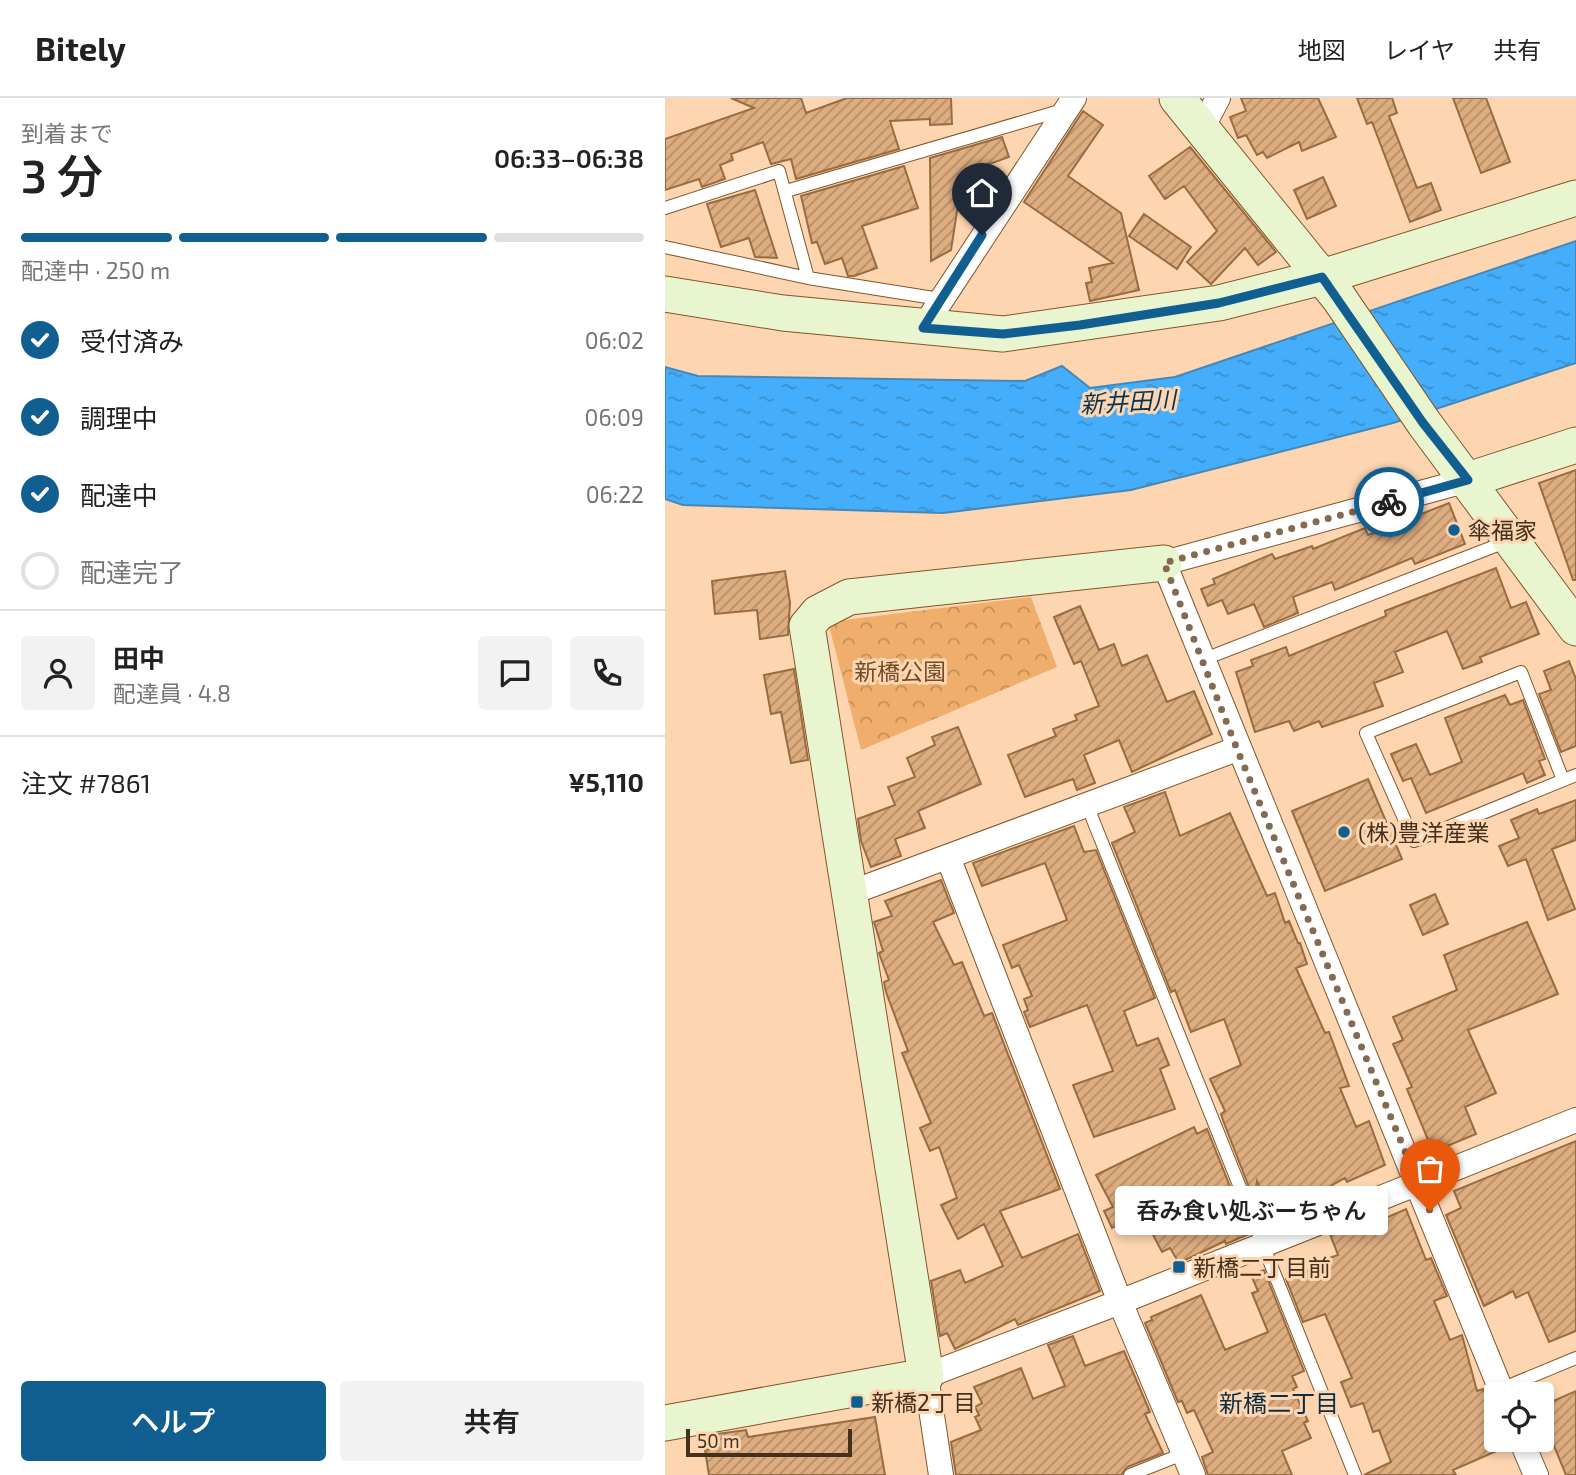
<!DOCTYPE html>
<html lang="ja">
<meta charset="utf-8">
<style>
:root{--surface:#fff;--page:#f2f2f2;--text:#222;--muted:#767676;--line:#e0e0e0;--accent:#115e91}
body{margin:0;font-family:"Exo 2","Noto Sans JP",sans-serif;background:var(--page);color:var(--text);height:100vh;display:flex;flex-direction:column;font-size:26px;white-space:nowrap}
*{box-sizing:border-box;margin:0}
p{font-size:23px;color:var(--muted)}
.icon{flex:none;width:38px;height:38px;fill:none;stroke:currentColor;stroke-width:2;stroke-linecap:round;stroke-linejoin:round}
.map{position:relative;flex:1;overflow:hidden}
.drawer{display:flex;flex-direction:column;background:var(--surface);width:665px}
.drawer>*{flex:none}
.buttons{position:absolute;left:819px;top:1284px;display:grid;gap:14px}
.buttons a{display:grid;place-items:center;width:70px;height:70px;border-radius:7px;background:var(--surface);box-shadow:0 4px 10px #0003;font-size:35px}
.scale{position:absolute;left:21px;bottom:18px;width:166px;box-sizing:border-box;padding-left:7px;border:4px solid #43301d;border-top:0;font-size:19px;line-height:24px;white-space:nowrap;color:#43301d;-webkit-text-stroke:5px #fdd6b1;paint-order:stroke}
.pin{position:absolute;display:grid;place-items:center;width:60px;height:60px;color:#fff;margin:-72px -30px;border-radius:50% 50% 50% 0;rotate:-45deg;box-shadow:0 0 7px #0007}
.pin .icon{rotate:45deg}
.courier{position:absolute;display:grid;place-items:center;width:70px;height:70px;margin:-35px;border:5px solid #115e91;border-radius:50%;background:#fff;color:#222;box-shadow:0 2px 9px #0007}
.bubble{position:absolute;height:49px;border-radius:7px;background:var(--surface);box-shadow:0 4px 10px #0003;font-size:23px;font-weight:600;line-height:49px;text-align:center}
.overview em{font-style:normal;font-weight:600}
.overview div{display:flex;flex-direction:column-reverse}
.overview{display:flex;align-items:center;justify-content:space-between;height:119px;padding:0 21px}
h1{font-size:46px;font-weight:600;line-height:52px}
.bar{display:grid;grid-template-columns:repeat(4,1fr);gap:10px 7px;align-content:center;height:84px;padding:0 21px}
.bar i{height:9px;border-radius:5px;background:var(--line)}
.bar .active{background:var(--accent)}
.bar p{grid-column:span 4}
.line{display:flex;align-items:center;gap:18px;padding:0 21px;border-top:2px solid var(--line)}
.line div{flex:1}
.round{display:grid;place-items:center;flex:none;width:74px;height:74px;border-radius:7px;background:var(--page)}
ol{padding:0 21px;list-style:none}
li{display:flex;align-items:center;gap:21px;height:77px}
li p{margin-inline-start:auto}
li .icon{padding:7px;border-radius:50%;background:var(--accent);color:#fff;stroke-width:4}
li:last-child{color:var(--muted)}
li i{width:38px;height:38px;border:4px solid var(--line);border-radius:50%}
.cta{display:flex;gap:14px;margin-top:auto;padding:14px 21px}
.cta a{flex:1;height:80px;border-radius:7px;background:var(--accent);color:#fff;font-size:28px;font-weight:600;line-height:80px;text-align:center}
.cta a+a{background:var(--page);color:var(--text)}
header{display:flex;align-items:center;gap:42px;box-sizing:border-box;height:98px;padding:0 35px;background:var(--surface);border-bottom:2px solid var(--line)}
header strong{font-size:33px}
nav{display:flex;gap:38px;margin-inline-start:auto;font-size:24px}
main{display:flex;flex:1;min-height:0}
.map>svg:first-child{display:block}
.park{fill:url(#park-crowns)}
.water{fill:url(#water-ripples);stroke:#4488b9;stroke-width:2}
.building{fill:url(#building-hatch);stroke:#986c40;stroke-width:2}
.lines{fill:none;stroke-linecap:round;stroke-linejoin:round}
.lane-casing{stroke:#80562a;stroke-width:14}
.street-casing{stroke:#80562a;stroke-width:26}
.secondary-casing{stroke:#80562a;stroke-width:37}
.lane{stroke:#fff;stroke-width:12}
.street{stroke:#fff;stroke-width:24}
.secondary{stroke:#e9f5cf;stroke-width:35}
.done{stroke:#846a51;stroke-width:7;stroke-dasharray:0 12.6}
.route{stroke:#115e91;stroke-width:9}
.poi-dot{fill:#115e91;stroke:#fdd6b1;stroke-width:2.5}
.labels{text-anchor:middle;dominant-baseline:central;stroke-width:6;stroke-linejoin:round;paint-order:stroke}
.poi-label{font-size:23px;fill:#43301d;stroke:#fdd6b1;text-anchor:start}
.park-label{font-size:23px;fill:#704c27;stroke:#fdd6b1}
.water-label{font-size:24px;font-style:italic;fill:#083453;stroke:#fdd6b1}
.neighbourhood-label{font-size:24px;fill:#0a2d45;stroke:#fdd6b1}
</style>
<header>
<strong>Bitely</strong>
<nav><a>地図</a><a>レイヤ</a><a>共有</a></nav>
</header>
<main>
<section class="drawer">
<div class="overview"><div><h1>3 分</h1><p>到着まで</p></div><em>06:33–06:38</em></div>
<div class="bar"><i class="active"></i><i class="active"></i><i class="active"></i><i></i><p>配達中 · 250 m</p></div>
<ol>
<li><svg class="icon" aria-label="check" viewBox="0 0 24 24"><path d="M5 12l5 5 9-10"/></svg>受付済み<p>06:02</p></li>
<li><svg class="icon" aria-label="check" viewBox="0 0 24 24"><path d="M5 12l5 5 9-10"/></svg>調理中<p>06:09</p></li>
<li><svg class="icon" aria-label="check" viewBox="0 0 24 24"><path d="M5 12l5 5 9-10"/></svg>配達中<p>06:22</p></li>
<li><i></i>配達完了</li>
</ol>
<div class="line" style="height:126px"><a class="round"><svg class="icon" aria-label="person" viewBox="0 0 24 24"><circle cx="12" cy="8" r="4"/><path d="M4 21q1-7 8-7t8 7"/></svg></a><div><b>田中</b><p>配達員 · 4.8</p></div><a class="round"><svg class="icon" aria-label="chat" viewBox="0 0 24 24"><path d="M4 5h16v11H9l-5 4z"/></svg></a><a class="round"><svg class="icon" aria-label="phone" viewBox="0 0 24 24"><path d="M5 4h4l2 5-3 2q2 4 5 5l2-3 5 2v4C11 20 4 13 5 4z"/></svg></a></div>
<div class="line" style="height:91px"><div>注文 #7861</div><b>¥5,110</b></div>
<div class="cta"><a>ヘルプ</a><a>共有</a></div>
</section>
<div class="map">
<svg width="911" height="1377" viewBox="0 0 911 1377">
<defs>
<pattern id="park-crowns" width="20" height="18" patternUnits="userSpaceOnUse" patternTransform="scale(1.75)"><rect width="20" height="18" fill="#f0ae6d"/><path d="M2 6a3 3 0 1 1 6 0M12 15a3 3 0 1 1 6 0" fill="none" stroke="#c48e59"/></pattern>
<pattern id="water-ripples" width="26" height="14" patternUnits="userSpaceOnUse" patternTransform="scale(1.75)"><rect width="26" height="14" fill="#44aefc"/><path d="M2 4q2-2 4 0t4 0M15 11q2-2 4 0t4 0" fill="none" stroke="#3a8ecb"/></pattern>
<pattern id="building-hatch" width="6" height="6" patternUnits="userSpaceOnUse" patternTransform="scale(1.75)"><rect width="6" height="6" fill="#ddad80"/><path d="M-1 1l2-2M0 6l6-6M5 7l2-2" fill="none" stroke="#b58d68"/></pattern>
</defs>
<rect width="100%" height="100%" fill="#fdd6b1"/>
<path class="park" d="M366,499L392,569L196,652L163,524Z"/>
<path class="water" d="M911,143V265L728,325L466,392L278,415L18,407L0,401V269L33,278L360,283L397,268L425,290L510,279Z"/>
<path class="building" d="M66,0H136L141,15L182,0H286L287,26L265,27V21L225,23L234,51L131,81L126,61L106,66L98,44L66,56L68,62L55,67L60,81L37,89L34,81L0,92V41L89,10Z
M576,0H653L671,39L637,53L634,44L602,60L598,54L592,57L581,37L573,40L565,19L581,13Z
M692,0H727L732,15L724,18L752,90L766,85L776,112L745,124L707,24L702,26Z
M788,0H821L845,64L816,75Z
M418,13L438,27L403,78L456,115L474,192L425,203L421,185L427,184L424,170L448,165L359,104Z
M337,39L344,59L294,77L300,93L295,94L286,152L266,163L265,60Z
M525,49L611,154L593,167L580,150L546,186L522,164L552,133L519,88L500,101L484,78Z
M239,68L253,110L197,128L212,170L189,178H183L177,160L160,166L152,144L147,145L136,98Z
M658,79L671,108L642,121L629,92Z
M90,92L112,160L90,159L84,140L56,149L42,106Z
M479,116L526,149L512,171L464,138Z
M911,372V482H908L874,385Z
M784,405L800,446L750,466L747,460L670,492L667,484L628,499L633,515L599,529L589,506L563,516L557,502L543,508L536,491L550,486L548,481L607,456L610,461L647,448L648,451L700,430L703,437Z
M831,470L846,510L861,504L874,536L815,559L817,564L798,571L782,533L730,554L738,574L709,585L718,608L657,629L654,623L629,633L624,623L590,634L571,574L588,568L586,562L621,549L624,558L721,518L720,513Z
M120,473L125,505L123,537L95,541L92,512L50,516L47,483Z
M415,508L434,552L449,546L457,568L482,557L502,604L529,593L547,636L467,674L454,642L419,657L430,685L412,692L408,681L360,699L343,657L391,638L388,631L412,622L410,617L434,608L416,563L409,566L389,519Z
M904,563L911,581V648L896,654L874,596L886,592L879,573Z
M129,571L143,662L126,665L116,614L106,616L99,577Z
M840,597L845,607L858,602L880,661L874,663L880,677L862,685L858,675L761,715L746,680L738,683L726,656L751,646L765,677L797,664L780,620Z
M293,629L316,686L253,713L260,730L230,741L236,758L206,769L196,743L193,721L230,707L223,689L250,679L242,660L270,647L267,639Z
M703,681L737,761L660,793L627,713Z
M500,694L515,738L565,715L602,798L610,795L620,825L624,823L633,845H635L642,866L631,870L660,935L664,934L684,988L675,990L691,1029L704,1023L720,1067L682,1084L680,1080L632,1107L635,1114L610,1124L592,1083L589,1102L559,1025L556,1016L560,1013L545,981L576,967L559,921L526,934L510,892L506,894L447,745L470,734L459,709Z
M911,702V742L887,751L910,811L883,822L861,761L843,768L834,748L854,740L846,722L872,711L874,716Z
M409,728L419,754L431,752L490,900L459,913L472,948L493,940L504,967L495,971L510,1011L429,1039L408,987L448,973L422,907L365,929L359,914L363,912L359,901L367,898L354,867L347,870L338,847L402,822L380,765L317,788L308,765Z
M276,782L289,815L268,824L289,867L297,864L319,918L327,915L395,1091L335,1113L357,1160L413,1136L435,1193L353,1227L350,1221L290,1251L282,1235L275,1238L266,1183L295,1172L300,1185L338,1168L319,1126L293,1141L276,1107L292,1100L274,1049L265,1053L255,1030L266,1025L237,955L243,953L221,894L219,884L224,882L215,858L214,855L218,853L209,824L227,818L220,803Z
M770,796L783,826L758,837L745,807Z
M862,824L893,896L803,932L831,995L800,1009L811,1036L768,1054L742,991L747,989L728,946L738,942L728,919L792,892L779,857Z
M529,1029L532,1036L542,1031L584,1136L561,1146L560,1143L514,1165L505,1150L497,1154L485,1131L477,1135L468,1120L447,1130L439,1113L448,1109L431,1077Z
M911,1043V1233L884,1244L863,1194L851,1200L848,1193L819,1208L781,1117L796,1110L789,1093Z
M741,1111L761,1162L766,1160L782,1198L769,1203L785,1242L797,1237L812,1293L818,1291L831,1319L822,1324L834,1352L788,1372L791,1377H699L726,1364L714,1332L708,1334L698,1305L686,1309L676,1284L687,1280L660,1216L638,1224L621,1181L660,1166L659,1162L673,1157L665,1136L686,1128L689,1134Z
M599,1172L639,1273L627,1278L632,1289L628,1291L643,1323L639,1325L646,1340L617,1353L627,1377H543L537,1359L548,1354L529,1312L522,1315L517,1303L513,1304L480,1225L487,1222L486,1219L536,1197L560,1252L603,1234L587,1195L593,1193L586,1177Z
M408,1238L420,1268L459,1253L485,1314L480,1316L498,1355L462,1369L456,1377H291L286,1344L316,1332L310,1319L314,1317L310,1309L317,1305L309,1289L356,1270L368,1301L400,1288L383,1247Z
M911,1293V1377H901L887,1343L882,1346L877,1333V1308Z
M210,1319L220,1377H44L40,1352L53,1349L51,1336L81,1332L83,1339Z"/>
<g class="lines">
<g class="lane-casing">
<path id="lane" d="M121,93L398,12
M0,110L114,73L143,180
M0,149L143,180L275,201
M537,562L843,443
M898,682L856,574L701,635L749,743L911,677
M422,707L690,1377
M836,1291L911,1260
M465,1377L520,1355"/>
</g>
<g class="street-casing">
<path id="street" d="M536,32L553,0
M258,230L409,0
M803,382L499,465L838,1297
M283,759L455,1204L528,1377
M185,795L572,651
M856,1342L871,1377
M276,1377L261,1278L455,1204L911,1022"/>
</g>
<g class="secondary-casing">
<path id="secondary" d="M512,0L674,200L759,325L911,530
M0,196L118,215L338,236L554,205L657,179L911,100
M803,382L911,347
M0,1325L261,1278L142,528L153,515L184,499L499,465"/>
</g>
<use href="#lane" class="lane"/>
<use href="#street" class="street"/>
<use href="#secondary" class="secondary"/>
</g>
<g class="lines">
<path class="done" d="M724,404L499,465L572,651L765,1113"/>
<path class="route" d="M317,137L258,230L338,236L415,227L554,205L657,179L758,325L803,382L724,404"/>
</g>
<g class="poi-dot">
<circle cx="789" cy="432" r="7"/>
<circle cx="679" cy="734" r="7"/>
<rect x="507" y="1162" width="14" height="14" rx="3.5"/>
<rect x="185" y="1297" width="14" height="14" rx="3.5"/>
</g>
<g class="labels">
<g class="poi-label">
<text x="803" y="432">傘福家</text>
<text x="693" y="734">(株)豊洋産業</text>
<text x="528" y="1169">新橋二丁目前</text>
<text x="206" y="1304">新橋2丁目</text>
</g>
<g class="park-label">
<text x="235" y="573">新橋公園</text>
</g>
<g class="water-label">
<text transform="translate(463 303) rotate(-3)">新井田川</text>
</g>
<g class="neighbourhood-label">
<text x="614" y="1304">新橋二丁目</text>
</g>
</g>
</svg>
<div class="buttons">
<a><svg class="icon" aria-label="locate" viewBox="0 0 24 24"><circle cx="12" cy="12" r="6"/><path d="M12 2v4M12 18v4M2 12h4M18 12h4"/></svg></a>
</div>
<div class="scale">50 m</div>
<div class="pin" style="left:765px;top:1113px;background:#ea580c"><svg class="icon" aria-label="bag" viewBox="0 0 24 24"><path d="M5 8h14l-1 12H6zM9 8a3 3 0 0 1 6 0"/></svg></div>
<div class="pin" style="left:317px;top:137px;background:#1f2937"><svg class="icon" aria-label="home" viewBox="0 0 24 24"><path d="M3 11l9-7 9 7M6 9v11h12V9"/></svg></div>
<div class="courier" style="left:724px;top:404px"><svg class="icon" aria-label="bike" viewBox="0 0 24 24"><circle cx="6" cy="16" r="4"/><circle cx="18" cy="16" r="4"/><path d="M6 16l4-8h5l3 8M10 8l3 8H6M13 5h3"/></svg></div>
<div class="bubble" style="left:450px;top:1088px;width:273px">呑み食い処ぶーちゃん</div>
</div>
</main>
